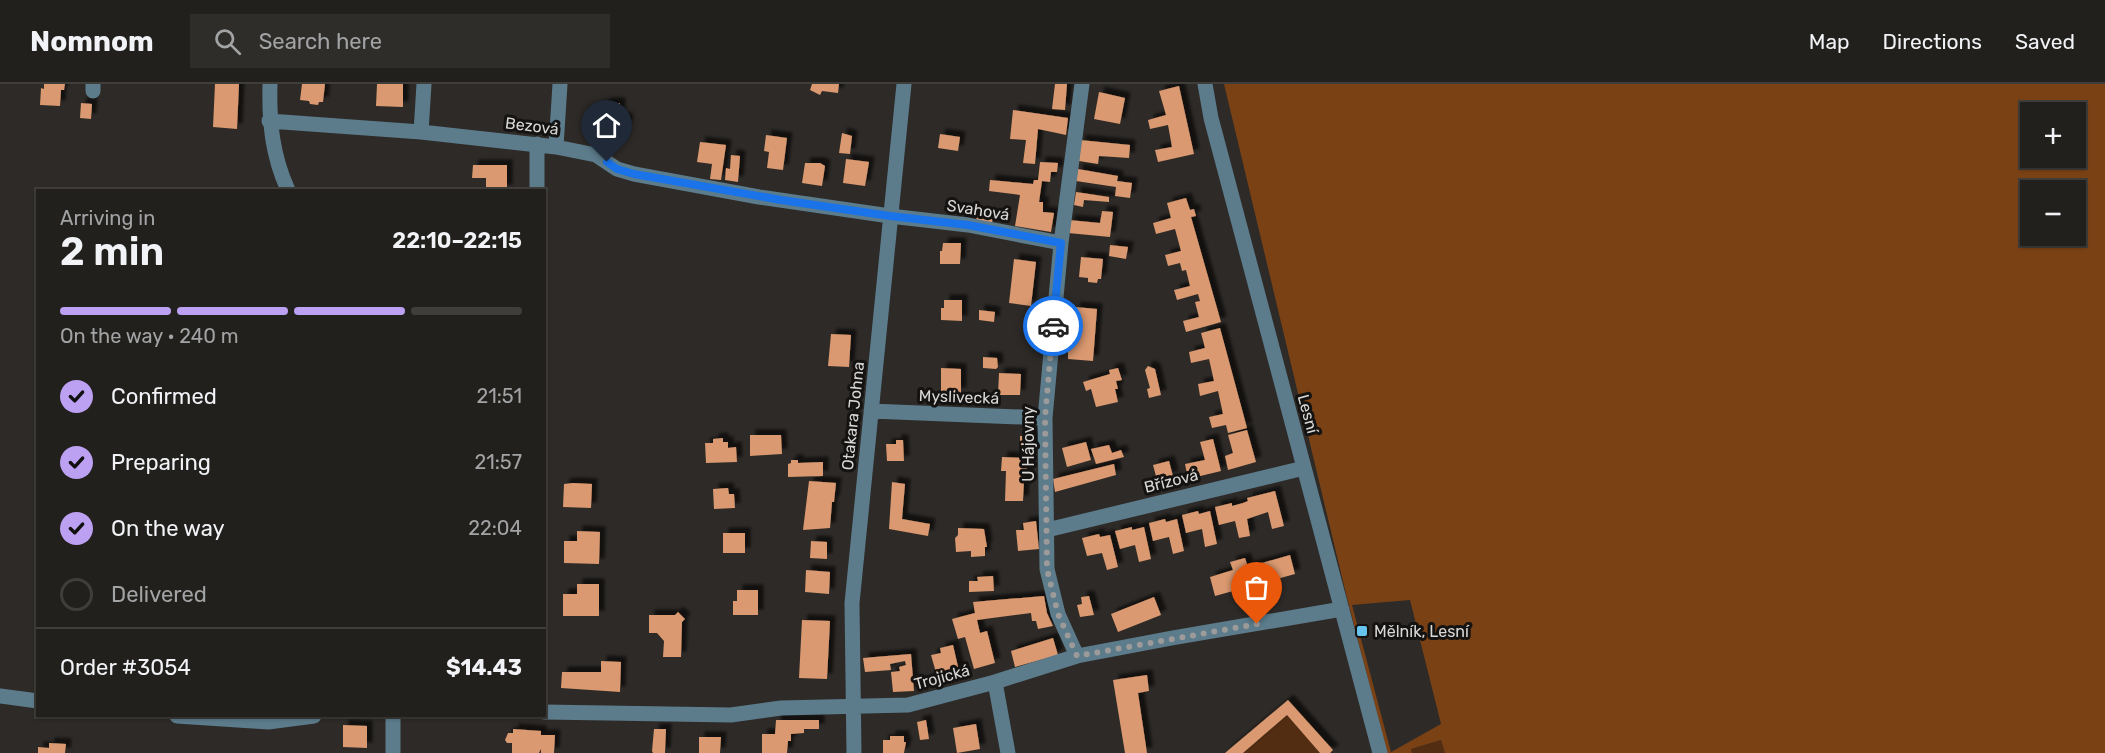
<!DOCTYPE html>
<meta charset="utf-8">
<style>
:root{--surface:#22201d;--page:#2e2d2a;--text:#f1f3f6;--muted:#a2a3a4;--line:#3f3e3b;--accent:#bca0f2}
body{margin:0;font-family:Rubik,sans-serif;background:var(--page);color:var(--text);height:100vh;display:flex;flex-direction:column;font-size:22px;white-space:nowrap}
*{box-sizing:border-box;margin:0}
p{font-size:20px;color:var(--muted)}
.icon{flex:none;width:33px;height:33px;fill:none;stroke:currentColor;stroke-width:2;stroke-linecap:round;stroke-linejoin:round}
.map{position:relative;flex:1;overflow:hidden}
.side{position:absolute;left:36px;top:105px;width:510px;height:528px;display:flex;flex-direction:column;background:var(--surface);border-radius:0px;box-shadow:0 2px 4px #0004,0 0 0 2px var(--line)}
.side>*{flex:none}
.buttons{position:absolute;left:2020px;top:18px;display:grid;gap:12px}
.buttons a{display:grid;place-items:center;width:66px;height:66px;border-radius:0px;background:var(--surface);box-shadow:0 2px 4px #0004,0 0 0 2px var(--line);font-size:30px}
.pin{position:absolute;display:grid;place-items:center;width:51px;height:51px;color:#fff;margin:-62px -26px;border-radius:50% 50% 50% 0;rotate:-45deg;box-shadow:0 0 6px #0007}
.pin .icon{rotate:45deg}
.courier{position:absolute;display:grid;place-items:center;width:60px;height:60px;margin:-30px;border:4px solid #1a73e8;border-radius:50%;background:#fff;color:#222;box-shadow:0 2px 8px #0007}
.headline em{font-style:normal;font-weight:600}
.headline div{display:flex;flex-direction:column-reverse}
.headline{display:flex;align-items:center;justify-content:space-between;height:102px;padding:0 24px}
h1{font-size:39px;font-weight:600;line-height:45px}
.bar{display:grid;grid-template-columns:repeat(4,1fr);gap:9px 6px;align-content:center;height:72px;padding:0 24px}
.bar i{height:8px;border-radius:4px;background:var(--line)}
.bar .current{background:var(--accent)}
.bar p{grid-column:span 4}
.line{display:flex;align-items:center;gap:15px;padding:0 24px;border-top:2px solid var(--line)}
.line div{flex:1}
ol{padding:0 24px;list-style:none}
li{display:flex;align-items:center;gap:18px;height:66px}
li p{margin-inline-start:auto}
li .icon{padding:6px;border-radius:50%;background:var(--accent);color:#111;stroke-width:4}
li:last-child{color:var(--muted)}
li i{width:33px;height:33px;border:3px solid var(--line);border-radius:50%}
header{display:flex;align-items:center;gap:36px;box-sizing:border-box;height:84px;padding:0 30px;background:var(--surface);border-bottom:2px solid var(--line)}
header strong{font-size:28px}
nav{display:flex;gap:33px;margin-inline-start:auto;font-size:21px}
.search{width:420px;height:54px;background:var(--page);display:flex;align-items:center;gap:15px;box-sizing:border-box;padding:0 21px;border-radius:0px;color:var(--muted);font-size:22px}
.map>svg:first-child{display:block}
.green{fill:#522d12}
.forest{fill:#7a4115;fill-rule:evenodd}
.building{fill:#da996f;filter:url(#shadow)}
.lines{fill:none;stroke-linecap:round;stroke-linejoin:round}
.minor{stroke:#5c7b8b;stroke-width:15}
.done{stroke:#9d9b99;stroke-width:6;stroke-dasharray:0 10.8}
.route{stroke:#1a73e8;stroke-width:8}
.poi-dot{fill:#66c4ef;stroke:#141312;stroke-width:2}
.labels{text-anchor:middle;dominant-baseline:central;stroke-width:6;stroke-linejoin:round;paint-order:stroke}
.street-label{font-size:16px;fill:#dad8d6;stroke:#141312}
.poi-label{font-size:16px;fill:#dad8d6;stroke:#141312;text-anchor:start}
</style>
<header>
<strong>Nomnom</strong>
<div class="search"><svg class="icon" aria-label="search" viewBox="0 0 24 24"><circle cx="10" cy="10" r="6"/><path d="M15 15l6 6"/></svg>Search here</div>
<nav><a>Map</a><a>Directions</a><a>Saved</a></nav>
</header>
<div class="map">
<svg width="2105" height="669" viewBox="0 0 2105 669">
<defs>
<filter id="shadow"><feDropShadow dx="5.5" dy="-5.5" stdDeviation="1.5" flood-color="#0009"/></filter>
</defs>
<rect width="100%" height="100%" fill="#2d2a27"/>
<path class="green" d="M1287,631L1320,669H1243Z
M1441,656L1445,669H1412L1411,665Z"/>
<path class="forest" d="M1224,0H2105V669H1445L1441,656L1411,665L1412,669H1387L1346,510ZM2031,28H2076V74H2031ZM2031,106H2076V152H2031ZM1410,516L1441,640L1391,668L1352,521Z"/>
<path class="building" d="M44,0H65L64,6H61L60,22L40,21L41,4L44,5Z
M215,0H239L237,45L213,43Z
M302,0H325L323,18H319L318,21L310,20L309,17L300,16Z
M377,0H403V23L376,22Z
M812,0H839L838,9L822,7L820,11L810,6Z
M1055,0H1067L1065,26L1052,25Z
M1179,2L1194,70L1158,78L1155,66L1172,63L1168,41L1150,45L1148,36L1166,31L1159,7Z
M1099,8L1125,14L1120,40L1094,35Z
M81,19L92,20L91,35L80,34Z
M620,19L619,33L627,35V43L595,41L597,29L601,22L608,19Z
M1013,26L1068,34L1066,51L1038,45L1035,80L1023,79L1026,56L1010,55Z
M842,49L852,52L850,70L839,69Z
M940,50L960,53L958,67L938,64Z
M766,51L787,54L783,86L767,84L769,68L764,67Z
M1080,56L1130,61L1129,74L1099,72L1098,80L1079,77Z
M700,58L726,61L721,96L710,95L712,80L697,78Z
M731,71L740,72L738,98L725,96L726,84L730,85Z
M846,75L869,78L865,102L843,99Z
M1040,78L1058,79L1057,88H1051L1050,98L1042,97L1039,118H1043V128L1054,129L1051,148L1015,142L1020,111L989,107L990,96L1033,100L1034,96H1038Z
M805,79H820L825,82L822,102L802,99Z
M473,81H507V106H486V94H472Z
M1078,85L1118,92L1117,97L1132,99L1130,114L1115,112L1116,103L1076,97Z
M1076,108L1109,113V118L1084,116L1083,123L1074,121Z
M1186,114L1190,126L1194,125L1196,132L1191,133L1221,238L1186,248L1183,237L1199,233L1195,218L1200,217L1198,210L1177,216L1174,206L1190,202L1186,186L1182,187L1180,179L1168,182L1165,171L1181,167L1175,145L1156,150L1153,139L1171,134L1167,119Z
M1102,127L1113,128L1110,153L1068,149L1069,136L1100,139Z
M977,129L993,131L992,141L976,139Z
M943,159H961L960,180H940V167H942Z
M1110,161L1128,163L1126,175L1109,172Z
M1081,173L1103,175L1101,195H1098L1097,199L1088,198V194L1079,193Z
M1014,175L1036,178L1031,222L1009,219Z
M944,216H962V237L941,236V224H944Z
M1075,223L1097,225L1093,277L1068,275V256L1070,254L1079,255L1080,245H1073Z
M979,226L995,228L994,238L979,236Z
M1220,244L1247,344L1228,349L1226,341L1212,344L1209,333L1223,330L1218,307L1200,312L1198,300L1214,297L1209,275L1191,279L1189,268L1205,264L1201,249Z
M831,250L851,251L849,283L828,282Z
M983,273L997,274L998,283L996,285L983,284Z
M1148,282L1155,285L1161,311L1149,314L1147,305L1150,304L1145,286Z
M941,284L961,285V309H941Z
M1118,284L1122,296L1116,297L1118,305H1115L1118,318L1096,323L1091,305L1086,307L1083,298L1110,290L1109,286Z
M999,289L1021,290L1020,311H998Z
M1247,346L1256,378L1228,386L1225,372L1233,369L1228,351Z
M750,351H781L782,370L750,372Z
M1020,352H1034V363H1020Z
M723,354V358H728V364L736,363L737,378L706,379L705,359H713V355Z
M1213,355L1221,387L1188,395L1185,380L1205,376L1200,358Z
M896,356H903L904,377H887L886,360H896Z
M1086,358L1091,376L1067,383L1062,364Z
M1109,361L1112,369L1121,366L1124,373L1096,380L1091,365Z
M1002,373L1027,374V396H1024L1023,417H1005L1006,387H1001Z
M791,376H798V379L823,378V392L788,393V380L791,379Z
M1169,377L1173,392L1157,396L1153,381Z
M1114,380L1116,391L1055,408L1053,395Z
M809,397L836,399L834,418H832L830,444L803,446Z
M892,398L905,400L902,435L930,440L928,452L889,445Z
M573,399L592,400L591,424L563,423L564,400Z
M728,404L729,410H734L735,424L714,425L713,405Z
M1275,407L1284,442L1272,445L1268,428L1247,435L1250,452L1239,454L1235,437L1219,441L1215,423L1232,419V422L1243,419L1248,417L1247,414Z
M1198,427L1199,430L1210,427L1217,460L1205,463L1202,445L1186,449L1182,431Z
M1165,435L1166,438L1177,435L1184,467L1173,470L1169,453L1153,457L1149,439Z
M1036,437L1039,465L1018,467L1016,446H1024L1023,439Z
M1132,443V446L1144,443L1151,475L1139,478L1135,461L1120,465L1115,447Z
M958,444L984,445L987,463H985V472L971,473V467L956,468L955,454L958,451Z
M577,447L600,448L599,480L564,479V457H577Z
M723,449H745V469H723Z
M1099,450L1100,453L1110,451L1118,483L1107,486L1102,469L1087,472L1082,454Z
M811,457L827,458V475L810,474Z
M1290,471L1295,490L1215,512L1210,493L1233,486L1230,478L1245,474L1248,483Z
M806,486L830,488L829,510L805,508Z
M993,492L994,507L969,508V497H978L977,493Z
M577,500H599V532H563V510H577Z
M737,506H758V531H733V517H737Z
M1044,512L1047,529L1053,542L1038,545L1036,537H1032L1031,529L977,536L980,549L987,547L995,579L974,585L965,553L958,555L952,535L975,529L973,518Z
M1089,512L1094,531L1080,533L1077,521L1082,520L1081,513Z
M1154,513L1161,531L1118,548L1111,530Z
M678,528L685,535L682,538L681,573H663L664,557L657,549H649V531H675Z
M802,536L830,537L827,595L799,594Z
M1053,554L1058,571L1015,583L1011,567Z
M953,561L959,587L937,592L931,571L941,569L940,564Z
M911,570L914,607L893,608L891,588L900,587L899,583L906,581L905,577L890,580L891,586L865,588L863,574Z
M601,577L621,578L620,608L561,604L562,588H601Z
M1147,591L1149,607L1138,609L1147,669H1125L1113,596Z
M1288,616L1333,666L1330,669H1320L1287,631L1243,669H1225Z
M776,636H819V645H804V649L791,650V657H788L787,669H762V650H775Z
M926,636L929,655L920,656L917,638Z
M976,640L980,665L957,669L953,644Z
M343,641L367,642V664L343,663Z
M513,645L541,647V651H555L554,669H541V665L539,669H512V659H507L505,656L508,649H513Z
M654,645H666L665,669H653L652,667Z
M890,652H904V658H906L904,669H883V656H890Z
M699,653H721L720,669H699Z
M49,659L66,660L65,669H38V663L49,664Z"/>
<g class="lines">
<path class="minor" d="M270,0C269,38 272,71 288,106
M1205,0L1211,34L1380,669
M93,7V0
M269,37L421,48L556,63L596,71L617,85L634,90L759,113L890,132L968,141L1061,159
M421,48L424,0
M556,63L560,0
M537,106V60
M871,327L1045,334
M1047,446L1304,384
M1077,572L1058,530L1047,485L1045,334L1061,159L1082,0
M995,598L1008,669
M0,612L38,617
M544,628L731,631L781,624L908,621L995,598L1077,572L1172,554L1342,525
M177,632L268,638L314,632
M393,669V632
M854,669L852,519L904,0"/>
</g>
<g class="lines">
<path class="done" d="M1053,242L1045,334L1047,485L1058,530L1077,572L1257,540"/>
<path class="route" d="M607,78L617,85L634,90L781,116L890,132L968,141L1061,159L1053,242"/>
</g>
<rect class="poi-dot" x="1356" y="541" width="12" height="12" rx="3"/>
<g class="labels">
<g class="street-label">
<text transform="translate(532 42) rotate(7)">Bezová</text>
<text transform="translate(978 126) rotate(9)">Svahová</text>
<text transform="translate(959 313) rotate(2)">Myslivecká</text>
<text transform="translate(1308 330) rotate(75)">Lesní</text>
<text transform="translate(853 332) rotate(-84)">Otakara Johna</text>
<text transform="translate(1028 360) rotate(-90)">U Hájovny</text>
<text transform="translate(1171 397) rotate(-14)">Břízová</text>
<text transform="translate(942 593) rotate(-15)">Trojická</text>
</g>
<g class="poi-label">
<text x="1374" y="547">Mělník, Lesní</text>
</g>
</g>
</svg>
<div class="buttons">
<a>+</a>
<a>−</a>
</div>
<div class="pin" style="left:1257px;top:540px;background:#ea580c"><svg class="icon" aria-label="bag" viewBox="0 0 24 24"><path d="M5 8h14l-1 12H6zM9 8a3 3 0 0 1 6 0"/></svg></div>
<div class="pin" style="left:607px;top:78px;background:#1f2937"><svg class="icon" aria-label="home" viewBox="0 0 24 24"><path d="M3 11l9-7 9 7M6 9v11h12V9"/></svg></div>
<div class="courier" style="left:1053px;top:242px"><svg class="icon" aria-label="car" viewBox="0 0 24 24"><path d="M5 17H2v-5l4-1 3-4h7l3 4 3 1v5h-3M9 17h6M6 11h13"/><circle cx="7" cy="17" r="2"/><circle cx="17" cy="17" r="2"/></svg></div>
<section class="side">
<div class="headline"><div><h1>2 min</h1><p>Arriving in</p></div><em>22:10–22:15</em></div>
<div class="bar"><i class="current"></i><i class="current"></i><i class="current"></i><i></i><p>On the way · 240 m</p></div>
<ol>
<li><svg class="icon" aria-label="check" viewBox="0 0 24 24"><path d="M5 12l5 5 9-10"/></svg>Confirmed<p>21:51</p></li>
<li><svg class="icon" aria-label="check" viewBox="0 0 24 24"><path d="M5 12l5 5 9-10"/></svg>Preparing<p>21:57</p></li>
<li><svg class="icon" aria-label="check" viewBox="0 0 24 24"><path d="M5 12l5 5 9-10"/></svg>On the way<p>22:04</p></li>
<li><i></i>Delivered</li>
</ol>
<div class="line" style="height:78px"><div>Order #3054</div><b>$14.43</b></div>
</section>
</div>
